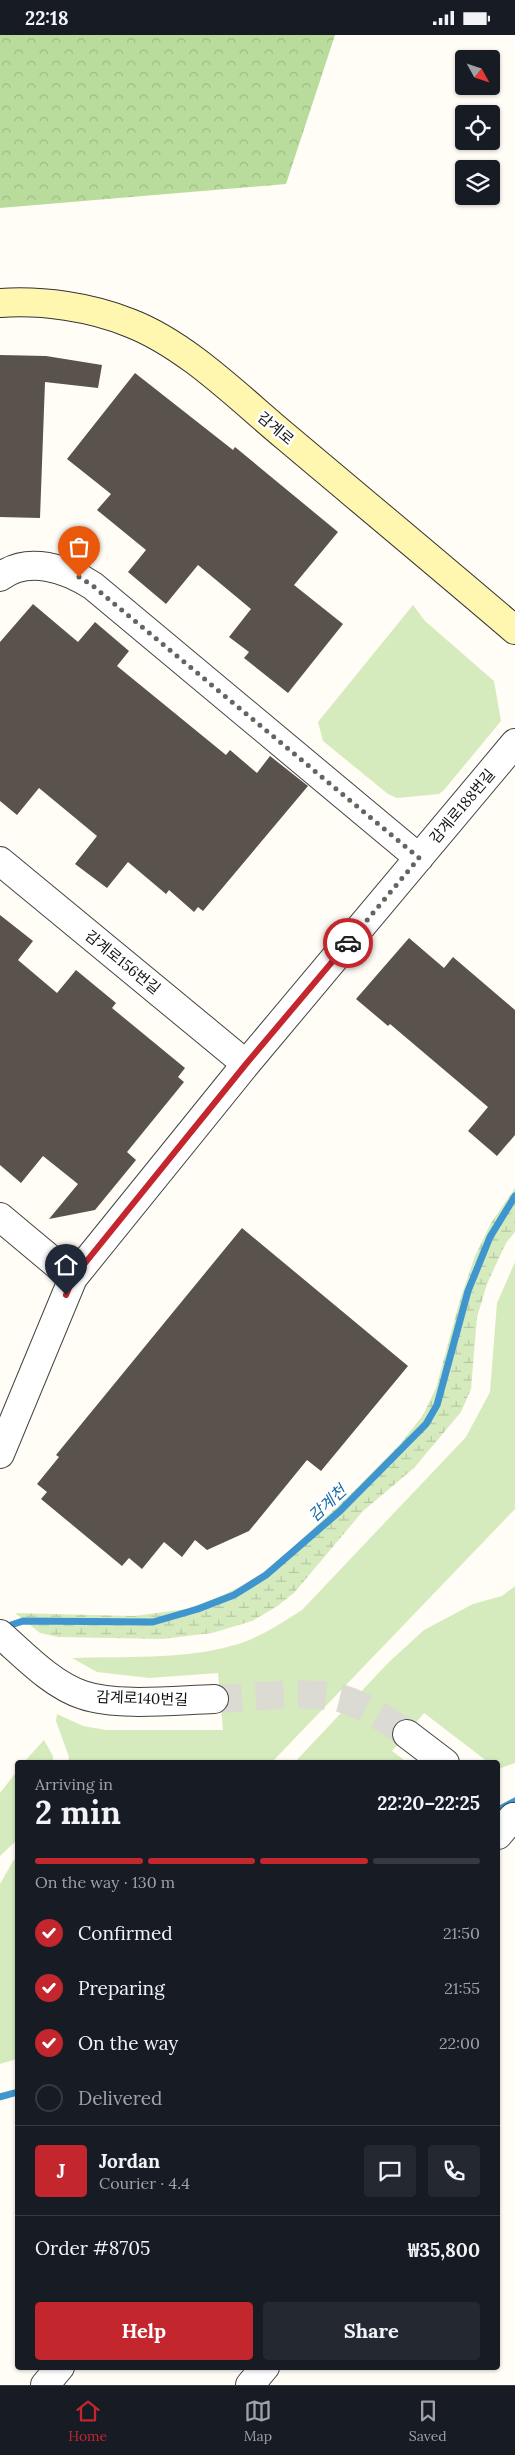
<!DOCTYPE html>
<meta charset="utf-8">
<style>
:root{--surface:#171b24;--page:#242831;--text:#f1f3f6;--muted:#9ea1a6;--line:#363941;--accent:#c4262e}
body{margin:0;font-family:Lora,"Noto Sans KR",serif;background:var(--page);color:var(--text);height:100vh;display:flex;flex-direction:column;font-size:19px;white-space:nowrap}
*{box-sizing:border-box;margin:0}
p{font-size:16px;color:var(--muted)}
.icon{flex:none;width:28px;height:28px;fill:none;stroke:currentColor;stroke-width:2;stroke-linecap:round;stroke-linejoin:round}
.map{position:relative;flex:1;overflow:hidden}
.sheet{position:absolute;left:15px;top:1725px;width:485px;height:610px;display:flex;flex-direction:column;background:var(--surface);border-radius:5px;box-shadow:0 1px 4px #0004}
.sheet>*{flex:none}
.needle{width:32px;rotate:130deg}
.buttons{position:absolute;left:455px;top:15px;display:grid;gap:10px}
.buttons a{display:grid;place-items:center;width:45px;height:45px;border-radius:5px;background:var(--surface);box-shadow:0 1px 4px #0004;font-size:25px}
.pin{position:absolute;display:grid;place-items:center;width:42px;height:42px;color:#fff;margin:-51px -21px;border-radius:50% 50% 50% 0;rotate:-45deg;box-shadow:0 0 5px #0007}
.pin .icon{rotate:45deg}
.courier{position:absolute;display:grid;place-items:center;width:50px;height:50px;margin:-25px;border:4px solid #c4262e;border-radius:50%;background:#fff;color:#222;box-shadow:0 1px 6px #0007}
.head em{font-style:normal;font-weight:800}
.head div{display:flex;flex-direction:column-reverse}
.head{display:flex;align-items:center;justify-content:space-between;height:85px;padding:0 20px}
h1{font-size:32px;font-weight:800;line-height:38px}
.bar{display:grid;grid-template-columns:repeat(4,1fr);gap:8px 5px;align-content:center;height:60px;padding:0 20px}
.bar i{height:6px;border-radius:4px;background:var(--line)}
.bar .current{background:var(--accent)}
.bar p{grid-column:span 4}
.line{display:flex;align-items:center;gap:12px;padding:0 20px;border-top:1px solid var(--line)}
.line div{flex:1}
.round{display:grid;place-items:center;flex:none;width:52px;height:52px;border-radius:5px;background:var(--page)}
ol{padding:0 20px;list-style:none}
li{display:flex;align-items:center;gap:15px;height:55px}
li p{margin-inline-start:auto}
li .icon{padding:5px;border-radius:50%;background:var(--accent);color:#fff;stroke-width:4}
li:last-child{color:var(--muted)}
li i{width:28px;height:28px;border:2px solid var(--line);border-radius:50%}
.action{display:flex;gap:10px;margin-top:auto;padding:10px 20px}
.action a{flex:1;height:58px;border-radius:5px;background:var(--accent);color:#fff;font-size:20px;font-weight:800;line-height:58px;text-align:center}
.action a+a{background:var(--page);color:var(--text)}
.status{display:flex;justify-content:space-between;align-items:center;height:35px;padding:0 25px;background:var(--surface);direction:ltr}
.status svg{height:14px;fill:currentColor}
.menu{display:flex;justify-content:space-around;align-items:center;height:70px;border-top:1px solid var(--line);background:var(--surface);font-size:14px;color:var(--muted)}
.menu a{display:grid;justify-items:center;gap:2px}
.menu .current{color:var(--accent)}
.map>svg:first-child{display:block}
.grass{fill:#d5ebbd}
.forest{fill:url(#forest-crowns)}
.wetland{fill:url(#wetland-marsh)}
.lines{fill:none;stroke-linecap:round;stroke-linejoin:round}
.stream{stroke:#3f96cf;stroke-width:7}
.building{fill:#5a524d}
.minor-tunnel{stroke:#dbdad3;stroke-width:28;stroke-dasharray:28 14;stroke-linecap:butt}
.minor-casing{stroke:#444;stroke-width:30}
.secondary-casing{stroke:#333;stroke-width:30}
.minor{stroke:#fff;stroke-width:28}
.secondary{stroke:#fff6b0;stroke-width:28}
.done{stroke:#646461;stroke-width:5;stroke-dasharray:0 9}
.route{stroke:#c4262e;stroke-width:6}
.labels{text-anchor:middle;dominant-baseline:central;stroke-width:5;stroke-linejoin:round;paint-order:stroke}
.street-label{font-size:15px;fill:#111;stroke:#fff}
.water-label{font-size:16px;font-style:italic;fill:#1768a6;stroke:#fff}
</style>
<div class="status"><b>22:18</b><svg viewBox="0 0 49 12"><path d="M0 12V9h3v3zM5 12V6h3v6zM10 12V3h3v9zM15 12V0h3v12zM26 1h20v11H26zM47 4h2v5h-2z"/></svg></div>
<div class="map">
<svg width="515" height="2350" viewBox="0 0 515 2350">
<defs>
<pattern id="forest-crowns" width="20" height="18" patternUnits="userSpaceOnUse" patternTransform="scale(1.25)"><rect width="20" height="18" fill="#b9dc9c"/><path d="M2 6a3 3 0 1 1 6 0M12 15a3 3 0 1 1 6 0" fill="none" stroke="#9ebc85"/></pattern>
<pattern id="wetland-marsh" width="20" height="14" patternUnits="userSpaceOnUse" patternTransform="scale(1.25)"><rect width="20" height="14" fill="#d5ebbd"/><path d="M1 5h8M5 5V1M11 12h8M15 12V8" fill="none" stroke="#b6c8a1"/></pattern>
</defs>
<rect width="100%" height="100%" fill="#fffdf5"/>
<path class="grass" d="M413,570L425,586L494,646L501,686L444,755L439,759L397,763L388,759L323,706L318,687Z
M515,1227V1474L272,1727H68L69,1722L56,1686L57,1679L83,1691L106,1695H223L218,1638L149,1643L97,1637L72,1623C124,1621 180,1625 231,1611C256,1605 280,1589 302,1575L466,1402L490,1357L497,1268Z
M515,1551V1728L498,1734V1728L488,1727L424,1678L392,1716L407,1727L294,1728L388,1628L424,1595L473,1569L502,1561Z
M44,1705L53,1721V1727H24Z
M17,1736V1805L0,1821V1758Z
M17,1823V2024L0,2029V1849L13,1826Z"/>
<path class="forest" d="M0,0H335L286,149L0,173Z"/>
<path class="wetland" d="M515,1153V1197L506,1208L487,1249L477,1282L471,1354L461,1377L414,1433L363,1476L294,1558L276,1572L252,1586L212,1598L162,1604L58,1602L40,1598L15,1578L134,1581L187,1574L221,1561L252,1546L277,1527L354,1456L402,1407L423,1380L436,1353L460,1265L475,1221L491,1188Z"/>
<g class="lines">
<path class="stream" d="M2,1593L23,1586L153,1587L198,1574L234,1560L266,1540L340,1476L426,1389L437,1370L468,1256L490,1202L515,1161
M498,1775L515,1766
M0,2062L18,2057"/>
</g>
<path class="building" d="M0,320L46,321L102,330L98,353L45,347L40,483L0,482Z
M135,338L233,415L235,412L338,497L294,550L343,589L288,658L244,623L249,617L229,602L251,574L198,530L166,569L128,537L146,515L97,475L111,459L67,424Z
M33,569L78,607L95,587L129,616L117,631L226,720L230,715L257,738L270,721L308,751L203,876L198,872L194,877L169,855L166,859L128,827L107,853L75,829L97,801L39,753L17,780L0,766V607Z
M0,880L33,906L18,925L57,958L76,935L116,968L112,973L185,1033L178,1042L184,1047L127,1117L136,1125L95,1175L49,1184L78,1149L43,1121L21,1148L0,1130Z
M409,903L444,933L453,922L515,975V1100L497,1121L468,1096L488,1072L390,989L388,991L356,964Z
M242,1193L408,1331L321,1436L307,1425L249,1496L207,1515L195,1505L182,1522L164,1507L142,1534L129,1523L122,1531L41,1464L47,1457L37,1449L59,1422L56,1420Z"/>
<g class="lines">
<path class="minor-tunnel" d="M214,1664C251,1663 304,1655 340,1663C364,1670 386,1684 407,1699"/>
<g class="minor-casing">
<path id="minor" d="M0,542C28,520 67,534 93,551L419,823
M0,826L246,1029
M0,1182L73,1243
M0,1419L73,1243L246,1029L515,708
M0,1599C24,1620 52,1650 83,1660C118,1672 177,1665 214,1664
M407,1699L445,1728
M498,1800L513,1782
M45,2350L60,2332
M250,2350L265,2332"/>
</g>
<g class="secondary-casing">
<path id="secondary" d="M0,268C42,265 91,272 130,288C187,310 239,363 286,402C362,466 439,530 515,595"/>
</g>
<use href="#minor" class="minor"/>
<use href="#secondary" class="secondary"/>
</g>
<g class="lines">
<path class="done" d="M79,542L93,551L419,823L348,908"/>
<path class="route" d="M66,1260L73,1243L246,1029L348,908"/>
</g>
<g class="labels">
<g class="street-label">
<text transform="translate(276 393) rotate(40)">감계로</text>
<text transform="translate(462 771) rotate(-50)">감계로188번길</text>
<text transform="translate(123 927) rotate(39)">감계로156번길</text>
<text transform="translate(142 1663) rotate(2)">감계로140번길</text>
</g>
<g class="water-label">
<text transform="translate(327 1468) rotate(-43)">감계천</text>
</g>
</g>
</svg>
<div class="buttons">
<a><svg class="needle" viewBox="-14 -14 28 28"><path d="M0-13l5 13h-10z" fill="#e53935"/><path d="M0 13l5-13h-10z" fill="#9ea1a6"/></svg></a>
<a><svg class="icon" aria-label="locate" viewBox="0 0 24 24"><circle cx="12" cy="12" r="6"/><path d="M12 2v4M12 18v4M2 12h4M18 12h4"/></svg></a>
<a><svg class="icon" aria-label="layers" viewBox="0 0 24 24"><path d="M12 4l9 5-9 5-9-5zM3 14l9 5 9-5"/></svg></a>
</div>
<div class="pin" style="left:79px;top:542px;background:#ea580c"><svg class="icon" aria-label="bag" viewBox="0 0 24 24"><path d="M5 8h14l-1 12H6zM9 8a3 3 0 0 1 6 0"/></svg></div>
<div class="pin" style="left:66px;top:1260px;background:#1f2937"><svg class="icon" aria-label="home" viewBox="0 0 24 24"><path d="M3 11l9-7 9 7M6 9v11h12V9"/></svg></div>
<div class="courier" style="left:348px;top:908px"><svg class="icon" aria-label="car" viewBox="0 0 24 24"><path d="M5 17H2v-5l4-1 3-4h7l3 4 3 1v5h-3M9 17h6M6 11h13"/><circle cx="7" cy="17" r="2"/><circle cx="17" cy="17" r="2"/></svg></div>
<section class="sheet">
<div class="head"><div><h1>2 min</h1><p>Arriving in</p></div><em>22:20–22:25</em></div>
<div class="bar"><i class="current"></i><i class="current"></i><i class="current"></i><i></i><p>On the way · 130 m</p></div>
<ol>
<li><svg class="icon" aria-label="check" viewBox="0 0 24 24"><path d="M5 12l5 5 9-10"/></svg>Confirmed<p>21:50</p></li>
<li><svg class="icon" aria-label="check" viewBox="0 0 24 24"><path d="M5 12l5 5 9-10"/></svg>Preparing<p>21:55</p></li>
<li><svg class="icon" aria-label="check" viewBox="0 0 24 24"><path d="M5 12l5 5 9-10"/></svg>On the way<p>22:00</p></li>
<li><i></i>Delivered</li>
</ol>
<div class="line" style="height:90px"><b class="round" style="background:var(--accent);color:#fff">J</b><div><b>Jordan</b><p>Courier · 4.4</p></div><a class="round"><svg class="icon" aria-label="chat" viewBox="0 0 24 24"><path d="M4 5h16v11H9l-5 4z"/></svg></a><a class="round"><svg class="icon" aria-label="phone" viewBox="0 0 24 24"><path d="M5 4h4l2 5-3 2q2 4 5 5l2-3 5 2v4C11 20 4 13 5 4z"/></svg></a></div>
<div class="line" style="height:65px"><div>Order #8705</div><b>₩35,800</b></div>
<div class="action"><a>Help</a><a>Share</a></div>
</section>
</div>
<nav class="menu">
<a class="current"><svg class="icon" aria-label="home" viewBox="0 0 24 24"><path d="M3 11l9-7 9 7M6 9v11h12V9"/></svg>Home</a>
<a><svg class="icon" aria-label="map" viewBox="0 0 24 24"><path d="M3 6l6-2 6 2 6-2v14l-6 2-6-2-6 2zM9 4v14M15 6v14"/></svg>Map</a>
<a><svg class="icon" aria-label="saved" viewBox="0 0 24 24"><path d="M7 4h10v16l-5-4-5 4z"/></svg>Saved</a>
</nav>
